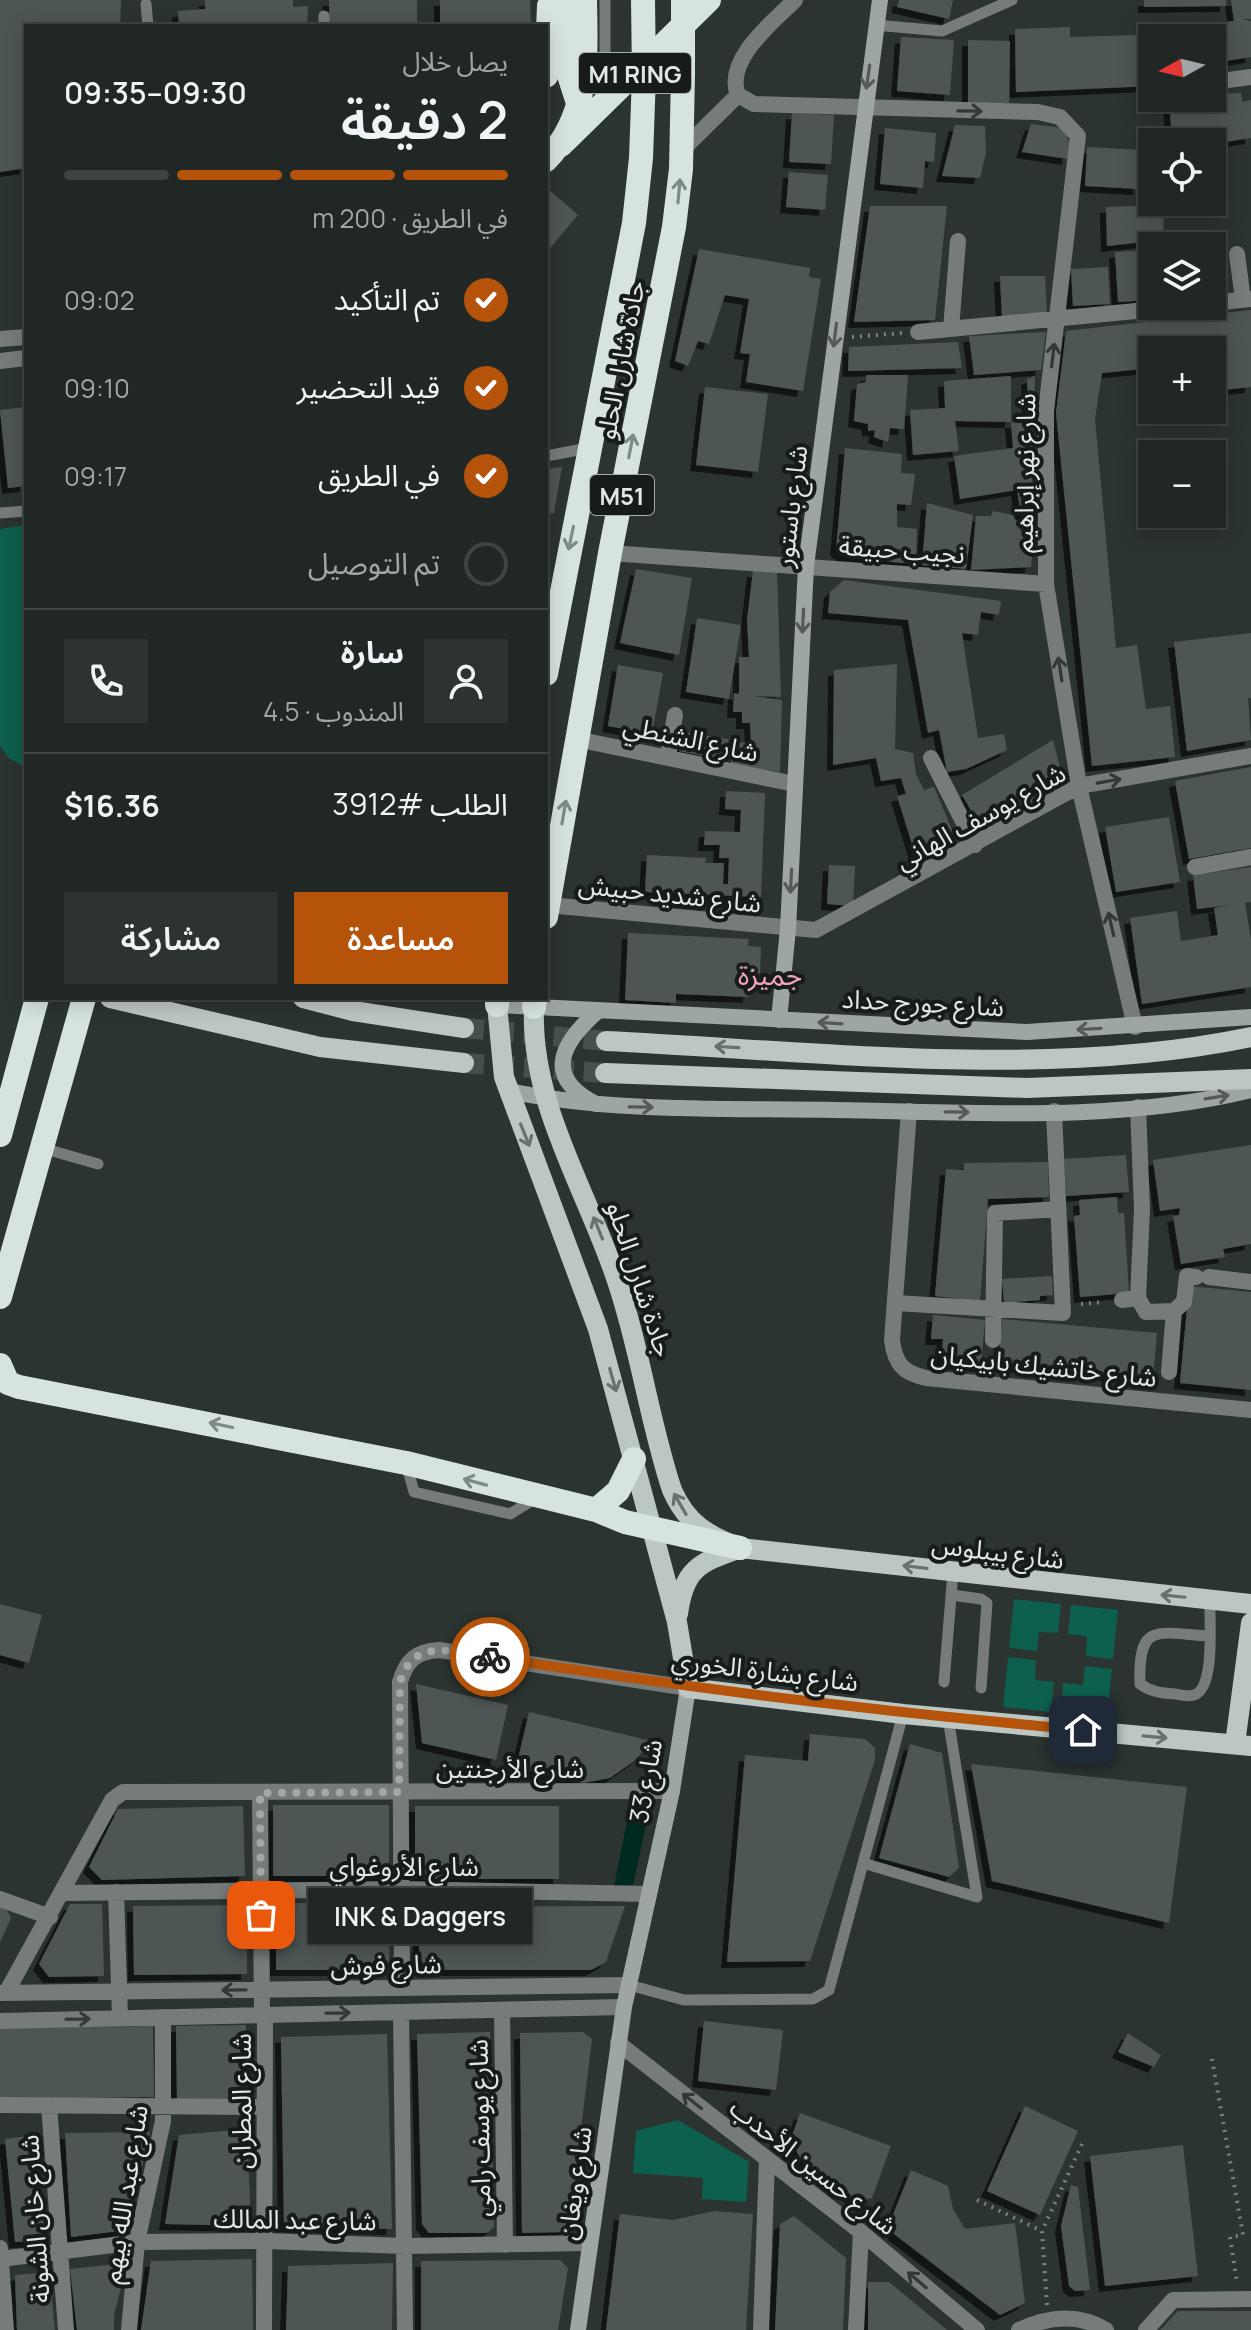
<!DOCTYPE html>
<html lang="ar">
<meta charset="utf-8">
<style>
:root{--surface:#202725;--page:#2d3332;--text:#f1f3f6;--muted:#a2a5a7;--line:#3d4442;--accent:#b45309}
body{margin:0;font-family:Manrope,"Noto Sans Arabic",sans-serif;background:var(--page);color:var(--text);direction:rtl;height:100vh;display:flex;flex-direction:column;font-size:30px;white-space:nowrap}
*{box-sizing:border-box;margin:0}
p{font-size:26px;color:var(--muted)}
.icon{flex:none;width:44px;height:44px;fill:none;stroke:currentColor;stroke-width:2;stroke-linecap:round;stroke-linejoin:round}
.map{position:relative;flex:1;overflow:hidden;direction:ltr}
.sheet{position:absolute;left:24px;top:24px;width:524px;height:976px;display:flex;flex-direction:column;background:var(--surface);border-radius:0px;box-shadow:0 4px 20px #0003,0 0 0 2px var(--line);direction:rtl}
.sheet>*{flex:none}
.needle{width:52px;rotate:262deg}
.fabs{position:absolute;left:1138px;top:24px;display:grid;gap:16px}
.fabs a{display:grid;place-items:center;width:88px;height:88px;border-radius:0px;background:var(--surface);box-shadow:0 4px 20px #0003,0 0 0 2px var(--line);font-size:40px}
.pin{position:absolute;display:grid;place-items:center;width:68px;height:68px;color:#fff;margin:-34px;border-radius:16px;box-shadow:0 4px 12px #0006}
.courier{position:absolute;display:grid;place-items:center;width:80px;height:80px;margin:-40px;border:6px solid #b45309;border-radius:50%;background:#fff;color:#222;box-shadow:0 2px 10px #0007}
.bubble{position:absolute;height:56px;border-radius:0px;background:var(--surface);box-shadow:0 4px 20px #0003,0 0 0 2px var(--line);font-size:26px;font-weight:600;line-height:56px;text-align:center;direction:rtl}
.head em{font-style:normal;font-weight:600}
.head div{display:flex;flex-direction:column-reverse}
.head{display:flex;align-items:center;justify-content:space-between;height:136px;padding:0 40px}
h1{font-size:52px;font-weight:600;line-height:60px}
.bar{display:grid;grid-template-columns:repeat(4,1fr);gap:12px 8px;align-content:center;height:96px;padding:0 40px}
.bar i{height:10px;border-radius:6px;background:var(--line)}
.bar .current{background:var(--accent)}
.bar p{grid-column:span 4}
.line{display:flex;align-items:center;gap:20px;padding:0 40px;border-top:2px solid var(--line)}
.line div{flex:1}
.round{display:grid;place-items:center;flex:none;width:84px;height:84px;border-radius:0px;background:var(--page)}
ol{padding:0 40px;list-style:none}
li{display:flex;align-items:center;gap:24px;height:88px}
li p{margin-inline-start:auto}
li .icon{padding:8px;border-radius:50%;background:var(--accent);color:#fff;stroke-width:4}
li:last-child{color:var(--muted)}
li i{width:44px;height:44px;border:4px solid var(--line);border-radius:50%}
.button{display:flex;gap:16px;margin-top:auto;padding:16px 40px}
.button a{flex:1;height:92px;border-radius:0px;background:var(--accent);color:#fff;font-size:32px;font-weight:600;line-height:92px;text-align:center}
.button a+a{background:var(--page);color:var(--text)}
.map>svg:first-child{display:block}
.green{fill:#0d604d}
.water{fill:#002a20}
.building{fill:#4d5754;filter:url(#shadow)}
.lines{fill:none;stroke-linecap:round;stroke-linejoin:round}
.primary-tunnel{stroke:#464f4c;stroke-width:20;stroke-dasharray:20 10;stroke-linecap:butt}
.path{stroke:#7c8481;stroke-width:4;stroke-dasharray:2 6;stroke-linecap:butt}
.lane{stroke:#777c7a;stroke-width:11}
.street{stroke:#777c7a;stroke-width:16}
.secondary{stroke:#9ea6a3;stroke-width:16}
.primary{stroke:#bcc6c2;stroke-width:20}
.highway{stroke:#d7e3df;stroke-width:24}
.highway-bridge{stroke:#d7e3df;stroke-width:24}
.oneway{stroke:#545a57}
.oneway2{stroke:#343836}
.oneway3{stroke:#818986}
.oneway4{stroke:#6a706e}
.done{stroke:#a1a8a6;stroke-width:8;stroke-dasharray:0 14.4}
.route{stroke:#b45309;stroke-width:10}
.labels{text-anchor:middle;dominant-baseline:central;stroke-width:8;stroke-linejoin:round;paint-order:stroke}
.shield{fill:#171b19;stroke:#a4aaa8;stroke-width:2}
.shield-label{font-size:24px;font-weight:bold;fill:#e1e7e5}
.street-label{font-size:26px;fill:#e1e7e5;stroke:#171b19}
.neighbourhood-label{font-size:28px;fill:#f1a3c4;stroke:#171b19}
</style>
<div class="map">
<svg width="1251" height="2330" viewBox="0 0 1251 2330">
<defs>
<filter id="shadow"><feDropShadow dx="-6" dy="6" stdDeviation="0" flood-color="#0009"/></filter>
</defs>
<rect width="100%" height="100%" fill="#2b3431"/>
<path class="green" d="M26,525V768L9,758L0,746V529Z
M1014,1599L1061,1604L1058,1633L1039,1632L1037,1651L1009,1648Z
M1071,1605L1118,1610L1113,1659L1086,1656L1087,1636L1068,1634Z
M1008,1657L1036,1660L1035,1680L1054,1682L1051,1712L1003,1707Z
M1085,1666L1112,1669L1107,1717L1061,1712L1063,1683L1083,1685Z
M678,2120L749,2162L746,2202L702,2199L703,2178L633,2173L636,2131Z"/>
<path class="water" d="M630,1807H650L633,1885L614,1886Z"/>
<path class="building" d="M0,0H121L120,26H26V168L0,172Z
M205,0H293V7L308,6L307,26H179L178,11L205,9Z
M329,0H417V26H329Z
M440,0H530L531,26H440Z
M899,0H953L949,19L897,7Z
M1144,0H1226V6L1144,7Z
M1231,0H1251V19H1242L1251,21V57L1213,63L1209,24L1234,21Z
M1172,22V38H1150L1149,25Z
M1200,26L1201,34L1208,33V38H1176L1177,31Z
M1070,27V37L1139,35L1140,44H1152V86L1016,92L1015,29Z
M901,37L954,40L950,95L897,91Z
M968,40L1010,41L1009,103H968Z
M1241,93L1242,102L1251,100V138L1212,144L1172,142L1169,98H1212V94Z
M792,113L834,115L831,164L789,162Z
M1031,124L1063,128L1070,144L1068,159L1022,152Z
M955,125L985,126L986,153L980,178L942,176Z
M885,128L936,133L934,162L925,161L923,188L880,184Z
M1087,147L1142,150L1139,189L1085,186Z
M789,172L828,175L825,210L786,207Z
M546,187L578,215L546,253Z
M1164,205L1163,240L1107,246L1106,207Z
M870,206H947L935,320L854,322Z
M699,249L810,268L809,277L821,279L803,391L746,382L750,354L740,353L749,299L725,295L709,344L698,341L688,366L675,361Z
M1152,250V300L1118,302L1115,252Z
M1108,267L1110,304L1073,306L1071,269Z
M1000,276H1045L1047,315L1002,318Z
M1251,310V387L1212,391V350H1152V368L1102,373L1095,419L1116,648L1137,645L1146,709L1170,706L1175,757L1092,766L1056,413L1066,331Z
M1046,332L1041,370L974,375L969,336Z
M958,342L962,368L848,371L849,347Z
M866,375H908L904,429L890,428L888,442L874,437L875,430L868,431V424L854,421L857,384L866,382Z
M1011,376V422L955,421L959,451L913,455L910,410L945,408L944,381Z
M1035,376L1031,512L1021,514L1017,490L960,499L954,456L1013,448L1011,422L1029,424L1027,379Z
M705,387L768,394L758,472L696,465Z
M26,407V486L8,488L0,410Z
M845,448L902,454L901,473L915,474L911,505L897,504V527L917,529L916,564L847,558L836,550Z
M562,467L554,513L546,514V469Z
M927,503L973,515L966,569L922,565Z
M993,511L1013,515L1024,538L1034,539L1031,567L971,570L976,516H991Z
M636,569L692,578L679,655L620,643Z
M753,571H777L781,697L752,696L782,700L780,772L731,764L730,742L751,743L750,723H742V712H733L734,693L739,694V657H749L747,620Z
M844,580L1001,601L999,615L981,612L978,635L962,633L978,738L1004,734L1007,750L966,769L947,772L939,730L928,733L908,620L828,613L830,592Z
M697,618L741,625L729,699L686,692Z
M1251,633V698H1248L1251,740L1187,751L1174,642Z
M897,664L895,749L913,753L916,774L924,790L934,787L957,842L918,863L897,796L906,794L901,778L881,781L876,758L833,765L834,670Z
M618,665L663,673L652,734L608,726Z
M681,732L728,739L729,761L679,751Z
M1053,740L1064,783L983,831L962,795Z
M1251,767V848L1189,859L1175,781Z
M726,791L765,793L761,897L645,892L647,855L706,858L705,863H724L723,884H728L729,858H719L720,845H704L705,831L740,832L741,810L725,809Z
M1169,817L1180,882L1116,892L1105,827Z
M829,865L855,866L853,906L827,904Z
M1251,867V902L1245,903L1251,940V987L1142,1004L1130,918L1177,911L1181,941L1218,935L1214,908L1231,905L1197,909L1193,875Z
M628,933L749,939L748,946L761,947L760,973H750L749,997L676,994V1003L625,1000Z
M1251,1145V1244L1223,1249L1225,1257L1181,1264L1173,1216L1179,1215L1180,1208L1160,1211L1153,1160Z
M1126,1155L1129,1192L1066,1196L1064,1159Z
M1048,1162L1049,1197L988,1199L980,1301L935,1296L946,1169L964,1170V1163Z
M1117,1197L1118,1213H1124L1129,1293L1080,1297L1074,1216L1080,1215L1079,1200Z
M1052,1276L1053,1295L1040,1296V1300L1004,1303L1002,1279Z
M1189,1286L1251,1292V1390L1180,1383Z
M933,1315L985,1320L981,1366L941,1362L943,1339H931Z
M1002,1319L1157,1333L1153,1379L998,1365Z
M0,1604L42,1615L29,1663L0,1655Z
M416,1684L508,1705L496,1760L422,1743Z
M529,1712L652,1741L634,1761L610,1778L583,1783L516,1768Z
M810,1734L865,1739L875,1748V1760L810,1961L727,1962L745,1755L808,1761Z
M910,1744L942,1753L959,1868L949,1877L879,1858Z
M971,1764L1187,1787L1169,1923L992,1881Z
M273,1805H389V1876H273Z
M243,1806L245,1876L102,1880L89,1867L118,1809Z
M415,1806H559V1879H415Z
M276,1903H390L389,1970H276Z
M70,1904H102L104,1976L49,1977L39,1964Z
M247,1905V1974L134,1975L133,1906Z
M0,1906H5L11,1918L0,1942Z
M625,1906L606,1962L591,1970H419V1907Z
M704,2021L783,2030L776,2090L698,2081Z
M246,2025V2099H177L176,2026Z
M153,2026L154,2097L0,2099V2028Z
M490,2032L494,2227L487,2233H429L422,2224L417,2034Z
M583,2032L592,2039L569,2227L563,2232L522,2233L520,2033Z
M1128,2033L1161,2055L1154,2067L1118,2052Z
M387,2034L392,2229L284,2226L281,2037Z
M1025,2106L1078,2131L1040,2215L987,2191Z
M800,2113L891,2146L872,2198L858,2202L800,2158L791,2139Z
M247,2129L251,2226L165,2224L179,2135Z
M150,2132L127,2230L71,2237L65,2133Z
M35,2135L45,2241L15,2242L5,2139Z
M1183,2145L1198,2276L1105,2286L1090,2156Z
M911,2170L948,2186L953,2209L965,2229L1015,2223L1025,2303L1000,2315L894,2234L892,2217Z
M1071,2185L1078,2187L1090,2290L1075,2291L1069,2286L1061,2226Z
M714,2211L753,2214L746,2330H606L620,2214L673,2220Z
M794,2216L846,2258L843,2330H775L780,2224Z
M252,2259L253,2330H141L151,2261Z
M560,2260L568,2268L558,2330H421V2261Z
M393,2263L392,2330H286L288,2266Z
M116,2264L126,2269L114,2314V2330H77L70,2269Z
M49,2272L55,2330H17L15,2275Z
M868,2282H889L947,2330H868Z
M1178,2311H1251V2330H1160Z"/>
<g class="lines">
<path class="primary-tunnel" d="M464,1028L606,1041
M464,1063L605,1073"/>
<path class="path" d="M852,337L903,333
M1081,1304L1104,1302
M1212,2059L1243,2235L1230,2237L1237,2283
M977,2200L1042,2231
M1047,2305L1042,2231L1082,2144"/>
<path class="lane" d="M146,4L148,26
M875,25L942,31L1012,0
M324,26V16
M588,89L605,59V0
M546,456L589,448
M0,513L26,511
M42,1148L98,1164
M406,1463L414,1492L510,1514L536,1498
M952,1595L981,1599L987,1603L981,1688
M1209,1636C1157,1633 1138,1621 1140,1684C1151,1692 1161,1693 1175,1694C1180,1695 1189,1697 1194,1695C1216,1688 1209,1619 1210,1600
M944,1682L953,1572
M863,1863L977,1897L948,1718
M629,1985L684,2000L813,1999L829,1990L903,1714"/>
<path class="street" d="M1221,81L1251,77
M738,95L754,104L1038,112L1060,117L1078,136L1046,411V584L1079,786L1135,1027
M738,95C724,60 773,22 795,0
M681,151L738,95
M1237,254L1243,300
M1212,303L1250,299
M951,329L958,241
M918,332L1188,306
M0,339L26,337
M0,361L26,358
M610,553L1046,584
M576,739L795,784
M668,757L675,715
M931,758L975,845
M1195,867L1251,857
M548,905L816,930L1079,786L1251,756
M909,1111L892,1340C895,1364 903,1373 926,1378L1251,1410
M1209,1277L1251,1282
M1138,1298L1142,1209L1138,1107
M1122,1300L1138,1298L1146,1312L1174,1311L1184,1302L1187,1276L1196,1277
M895,1303L1063,1313L1054,1111
M993,1340L995,1213L1058,1209
M1169,1372L1174,1311
M260,1793L262,2015
M116,1892L120,2018
M64,1893L401,1889L649,1894
M0,1899L50,1917
M402,1988L400,1682C406,1661 416,1651 439,1650L688,1688
M0,1993L629,1985
M6,1993L112,1800L123,1792L672,1791
M502,2010L505,2245
M401,2012L405,2330
M0,2021L624,2007
M618,2043L861,2232L977,2330
M0,2105L265,2107
M49,2105L66,2330
M0,2248L6,2330
M0,2259L137,2242L266,2241L405,2246L590,2243
M129,2330L137,2242L163,2121V2017
M264,2330L265,2015
M761,2330L767,2159
M856,2330L861,2232
M1019,2330C1047,2317 1078,2313 1106,2330
M1146,2330L1173,2300L1251,2299"/>
<path class="secondary" d="M497,1005L1027,1032L1251,1017
M779,1020L788,929L806,566L880,0
M509,1091C616,1113 725,1108 835,1110C972,1112 1117,1123 1251,1090
M596,1104C541,1076 563,1041 599,1010
M578,2330L624,2007L672,1791L688,1688"/>
<path class="primary" d="M110,998L320,1047L464,1063
M303,998L353,1011L464,1028
M497,1005L504,1077L598,1329L677,1622L688,1688L903,1714L1251,1746
M534,1007C530,1104 586,1188 616,1278C640,1347 649,1421 672,1490C687,1524 707,1535 740,1548L1251,1604
M606,1041C816,1051 1045,1080 1251,1037
M605,1073L1027,1088L1251,1079
M678,1614C684,1568 699,1563 740,1548
M1235,1744L1251,1623"/>
<path class="highway" d="M563,0L569,75L577,100
M546,76L549,6
M561,145L709,0
M546,160C590,116 586,57 585,0
M546,674L634,223L641,158L644,75
M546,917L610,553L674,227L681,169L683,73
M497,1005V998
M534,1007L535,998
M0,1135L37,998
M0,1297L84,998
M0,1365L8,1383L19,1387L406,1463L596,1510L625,1522L740,1548
M596,1510L618,1491L634,1459"/>
<path class="highway-bridge" d="M643,0L644,75
M683,0V73"/>
</g>
<defs><path id="oneway-shaft" d="M-6 0H5M1.5-3L5.5 0L1.5 3" fill="none" stroke-width="1.6" stroke-linecap="round" stroke-linejoin="round" transform="scale(2)"/></defs>
<g class="oneway">
<use href="#oneway-shaft" transform="translate(868 77) rotate(98)"/>
<use href="#oneway-shaft" transform="translate(835 335) rotate(97)"/>
<use href="#oneway-shaft" transform="translate(803 621) rotate(93)"/>
<use href="#oneway-shaft" transform="translate(791 881) rotate(93)"/>
<use href="#oneway-shaft" transform="translate(830 1023) rotate(-176)"/>
<use href="#oneway-shaft" transform="translate(1089 1029) rotate(177)"/>
<use href="#oneway-shaft" transform="translate(1217 1097) rotate(-9)"/>
<use href="#oneway-shaft" transform="translate(641 1107) rotate(1)"/>
<use href="#oneway-shaft" transform="translate(957 1112) rotate(1)"/>
</g>
<g class="oneway2">
<use href="#oneway-shaft" transform="translate(970 111) rotate(1)"/>
<use href="#oneway-shaft" transform="translate(1053 355) rotate(-83)"/>
<use href="#oneway-shaft" transform="translate(1060 669) rotate(-99)"/>
<use href="#oneway-shaft" transform="translate(1109 781) rotate(-10)"/>
<use href="#oneway-shaft" transform="translate(1111 924) rotate(-103)"/>
<use href="#oneway-shaft" transform="translate(234 1990) rotate(179)"/>
<use href="#oneway-shaft" transform="translate(338 2013) rotate(-1)"/>
<use href="#oneway-shaft" transform="translate(78 2019) rotate(-1)"/>
<use href="#oneway-shaft" transform="translate(692 2101) rotate(-142)"/>
<use href="#oneway-shaft" transform="translate(917 2280) rotate(-140)"/>
</g>
<g class="oneway3">
<use href="#oneway-shaft" transform="translate(679 191) rotate(-85)"/>
<use href="#oneway-shaft" transform="translate(631 446) rotate(-79)"/>
<use href="#oneway-shaft" transform="translate(571 538) rotate(102)"/>
<use href="#oneway-shaft" transform="translate(564 812) rotate(-80)"/>
<use href="#oneway-shaft" transform="translate(221 1425) rotate(-168)"/>
<use href="#oneway-shaft" transform="translate(475 1482) rotate(-165)"/>
</g>
<g class="oneway4">
<use href="#oneway-shaft" transform="translate(727 1047) rotate(-177)"/>
<use href="#oneway-shaft" transform="translate(525 1135) rotate(68)"/>
<use href="#oneway-shaft" transform="translate(598 1228) rotate(-112)"/>
<use href="#oneway-shaft" transform="translate(613 1380) rotate(74)"/>
<use href="#oneway-shaft" transform="translate(680 1504) rotate(-120)"/>
<use href="#oneway-shaft" transform="translate(915 1567) rotate(-173)"/>
<use href="#oneway-shaft" transform="translate(1173 1596) rotate(-174)"/>
<use href="#oneway-shaft" transform="translate(1155 1737) rotate(5)"/>
</g>
<g class="lines">
<path class="done" d="M261,1915L260,1793L399,1792L400,1682C413,1637 454,1652 490,1657"/>
<path class="route" d="M490,1657C687,1688 884,1712 1083,1730"/>
</g>
<g class="labels">
<g class="shield">
<rect x="579" y="53" width="112" height="40" rx="6"/>
<rect x="590" y="475" width="64" height="40" rx="6"/>
</g>
<g class="shield-label">
<text x="635" y="73">M1 RING</text>
<text x="622" y="495">M51</text>
</g>
<g class="street-label">
<text transform="translate(620 360) rotate(-79)">جادة شارل الحلو</text>
<text transform="translate(1024 473) rotate(-89)">شارع نهر إبراهيم</text>
<text transform="translate(790 506) rotate(-83)">شارع باستور</text>
<text transform="translate(902 549) rotate(4)">نجيب حبيقة</text>
<text transform="translate(691 738) rotate(12)">شارع الشنطي</text>
<text transform="translate(980 816) rotate(-29)">شارع يوسف الهاني</text>
<text transform="translate(670 893) rotate(6)">شارع شديد حبيش</text>
<text transform="translate(923 1002) rotate(3)">شارع جورج حداد</text>
<text transform="translate(641 1279) rotate(72)">جادة شارل الحلو</text>
<text transform="translate(1044 1365) rotate(6)">شارع خاتشيك بابيكيان</text>
<text transform="translate(998 1551) rotate(7)">شارع بيبلوس</text>
<text transform="translate(765 1670) rotate(7)">شارع بشارة الخوري</text>
<text x="510" y="1768">شارع الأرجنتين</text>
<text transform="translate(645 1781) rotate(-80)">شارع 33</text>
<text x="404" y="1866">شارع الأروغواي</text>
<text transform="translate(386 1964) rotate(-1)">شارع فوش</text>
<text transform="translate(241 2101) rotate(-90)">شارع المطران</text>
<text transform="translate(479 2128) rotate(-91)">شارع يوسف رامي</text>
<text transform="translate(814 2166) rotate(38)">شارع حسين الأحدب</text>
<text transform="translate(574 2183) rotate(-82)">شارع ويغان</text>
<text transform="translate(124 2194) rotate(-81)">شارع عبد الله بيهم</text>
<text transform="translate(34 2219) rotate(-94)">شارع خان الشونة</text>
<text transform="translate(295 2219) rotate(1)">شارع عبد المالك</text>
</g>
<g class="neighbourhood-label">
<text x="770" y="974">جميزة</text>
</g>
</g>
</svg>
<div class="fabs">
<a><svg class="needle" viewBox="-14 -14 28 28"><path d="M0-13l5 13h-10z" fill="#e53935"/><path d="M0 13l5-13h-10z" fill="#a2a5a7"/></svg></a>
<a><svg class="icon" aria-label="locate" viewBox="0 0 24 24"><circle cx="12" cy="12" r="6"/><path d="M12 2v4M12 18v4M2 12h4M18 12h4"/></svg></a>
<a><svg class="icon" aria-label="layers" viewBox="0 0 24 24"><path d="M12 4l9 5-9 5-9-5zM3 14l9 5 9-5"/></svg></a>
<a>+</a>
<a>−</a>
</div>
<div class="pin" style="left:261px;top:1915px;background:#ea580c"><svg class="icon" aria-label="bag" viewBox="0 0 24 24"><path d="M5 8h14l-1 12H6zM9 8a3 3 0 0 1 6 0"/></svg></div>
<div class="pin" style="left:1083px;top:1730px;background:#1f2937"><svg class="icon" aria-label="home" viewBox="0 0 24 24"><path d="M3 11l9-7 9 7M6 9v11h12V9"/></svg></div>
<div class="courier" style="left:490px;top:1657px"><svg class="icon" aria-label="bike" viewBox="0 0 24 24"><circle cx="6" cy="16" r="4"/><circle cx="18" cy="16" r="4"/><path d="M6 16l4-8h5l3 8M10 8l3 8H6M13 5h3"/></svg></div>
<div class="bubble" style="left:308px;top:1888px;width:224px">INK &amp; Daggers</div>
<section class="sheet">
<div class="head"><div><h1>2 دقيقة</h1><p>يصل خلال</p></div><em>09:30–09:35</em></div>
<div class="bar"><i class="current"></i><i class="current"></i><i class="current"></i><i></i><p>في الطريق · 200 m</p></div>
<ol>
<li><svg class="icon" aria-label="check" viewBox="0 0 24 24"><path d="M5 12l5 5 9-10"/></svg>تم التأكيد<p>09:02</p></li>
<li><svg class="icon" aria-label="check" viewBox="0 0 24 24"><path d="M5 12l5 5 9-10"/></svg>قيد التحضير<p>09:10</p></li>
<li><svg class="icon" aria-label="check" viewBox="0 0 24 24"><path d="M5 12l5 5 9-10"/></svg>في الطريق<p>09:17</p></li>
<li><i></i>تم التوصيل</li>
</ol>
<div class="line" style="height:144px"><a class="round"><svg class="icon" aria-label="person" viewBox="0 0 24 24"><circle cx="12" cy="8" r="4"/><path d="M4 21q1-7 8-7t8 7"/></svg></a><div><b>سارة</b><p>المندوب · 4.5</p></div><a class="round"><svg class="icon" aria-label="phone" viewBox="0 0 24 24"><path d="M5 4h4l2 5-3 2q2 4 5 5l2-3 5 2v4C11 20 4 13 5 4z"/></svg></a></div>
<div class="line" style="height:104px"><div>الطلب #3912</div><b>$16.36</b></div>
<div class="button"><a>مساعدة</a><a>مشاركة</a></div>
</section>
</div>
